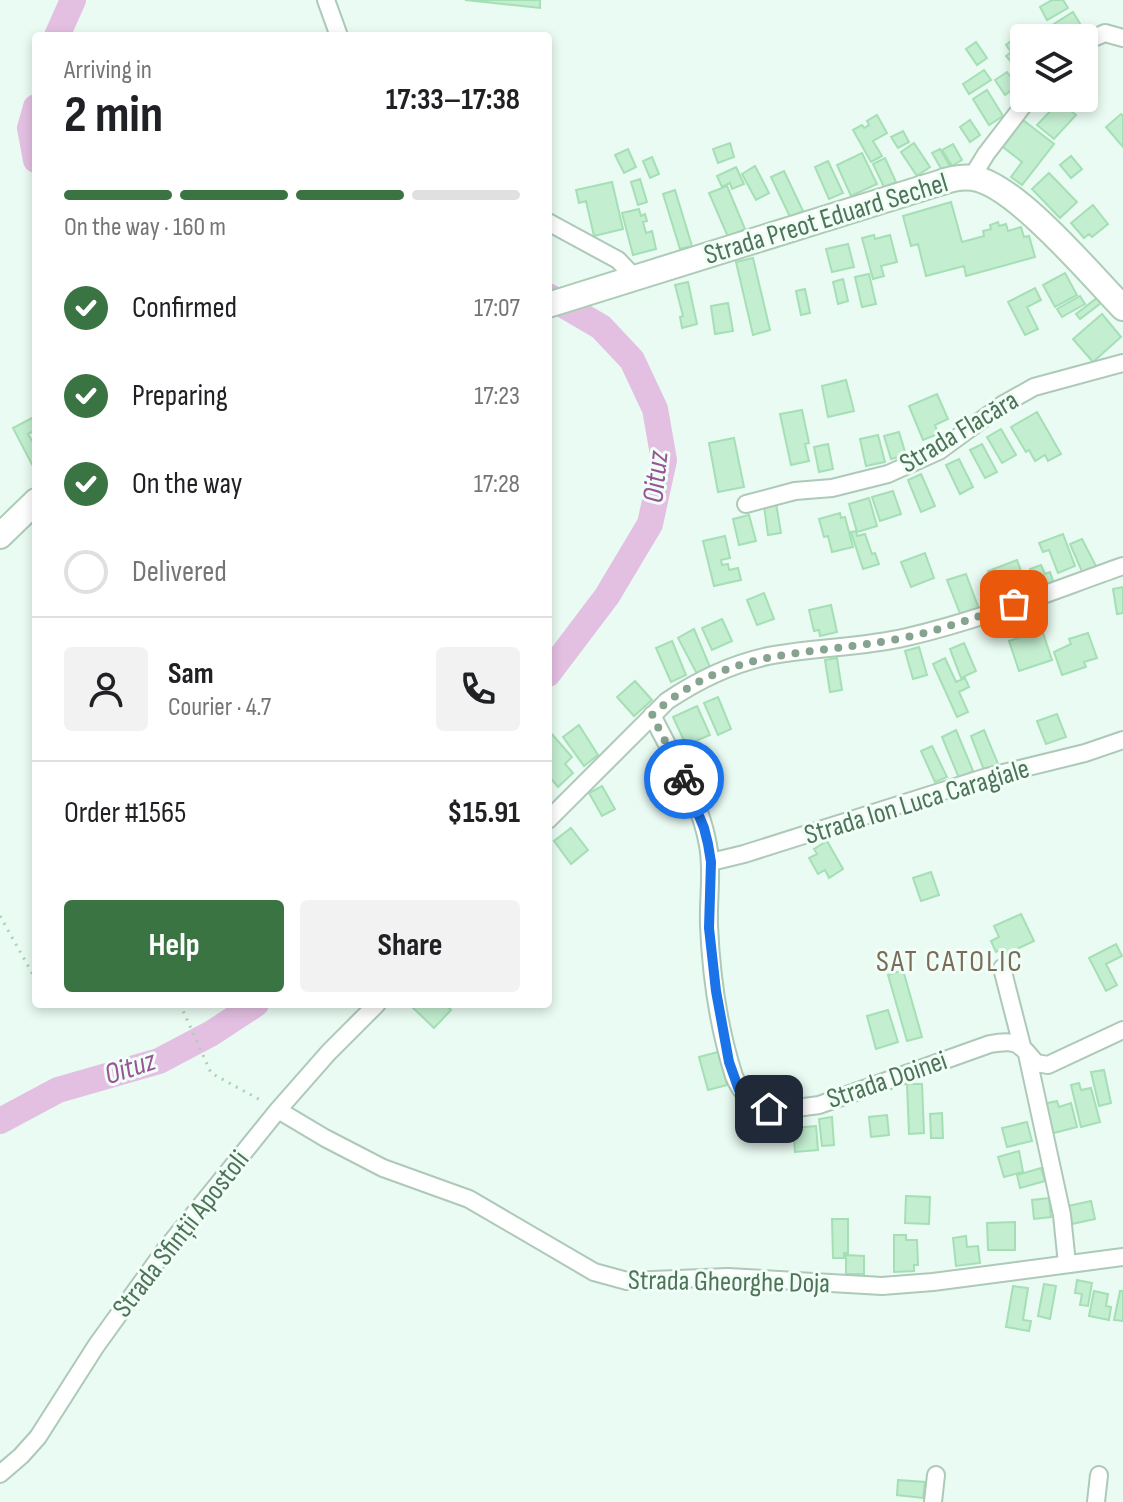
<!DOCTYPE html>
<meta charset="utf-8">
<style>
:root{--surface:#fff;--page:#f2f2f2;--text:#202124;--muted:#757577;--line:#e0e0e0;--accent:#3a7443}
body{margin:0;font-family:"Sofia Sans Condensed",sans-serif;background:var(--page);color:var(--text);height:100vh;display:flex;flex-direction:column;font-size:30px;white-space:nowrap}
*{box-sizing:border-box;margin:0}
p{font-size:26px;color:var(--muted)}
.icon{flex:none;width:44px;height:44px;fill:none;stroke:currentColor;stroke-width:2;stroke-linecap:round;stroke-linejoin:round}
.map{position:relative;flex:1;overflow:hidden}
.sheet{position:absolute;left:32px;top:32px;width:520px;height:976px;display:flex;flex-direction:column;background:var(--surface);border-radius:8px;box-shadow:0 4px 12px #0003}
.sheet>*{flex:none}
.controls{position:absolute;left:1010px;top:24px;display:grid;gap:16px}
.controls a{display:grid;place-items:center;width:88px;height:88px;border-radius:8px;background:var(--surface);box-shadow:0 4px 12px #0003;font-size:40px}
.pin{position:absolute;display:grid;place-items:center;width:68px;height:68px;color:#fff;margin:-34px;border-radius:16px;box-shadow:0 4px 12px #0006}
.courier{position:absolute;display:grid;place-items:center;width:80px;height:80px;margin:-40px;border:6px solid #1a73e8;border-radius:50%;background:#fff;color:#222;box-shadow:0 2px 10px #0007}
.head em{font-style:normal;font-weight:700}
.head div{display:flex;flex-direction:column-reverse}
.head{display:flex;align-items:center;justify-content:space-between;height:136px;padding:0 32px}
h1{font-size:52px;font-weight:700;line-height:60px}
.bar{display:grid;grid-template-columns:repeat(4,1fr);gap:12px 8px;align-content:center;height:96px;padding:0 32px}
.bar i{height:10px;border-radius:6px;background:var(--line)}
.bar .active{background:var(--accent)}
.bar p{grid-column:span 4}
.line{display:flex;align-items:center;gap:20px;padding:0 32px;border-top:2px solid var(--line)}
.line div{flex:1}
.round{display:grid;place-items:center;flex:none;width:84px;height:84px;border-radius:8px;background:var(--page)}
ol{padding:0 32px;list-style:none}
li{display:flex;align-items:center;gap:24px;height:88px}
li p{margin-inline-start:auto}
li .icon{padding:8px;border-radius:50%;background:var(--accent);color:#fff;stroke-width:4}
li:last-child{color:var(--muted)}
li i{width:44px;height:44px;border:4px solid var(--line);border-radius:50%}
.button{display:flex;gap:16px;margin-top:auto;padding:16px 32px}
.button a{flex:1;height:92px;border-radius:8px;background:var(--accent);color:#fff;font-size:32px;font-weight:700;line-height:92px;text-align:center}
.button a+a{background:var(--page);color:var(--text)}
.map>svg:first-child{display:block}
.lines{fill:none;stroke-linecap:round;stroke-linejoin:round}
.river{stroke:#e3bfe2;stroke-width:26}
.building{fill:#c3eed0;stroke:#a5dfb5;stroke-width:2}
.street-casing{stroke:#adc9b7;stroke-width:20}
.secondary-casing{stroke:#acccb6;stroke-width:28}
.path{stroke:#a6d3b3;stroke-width:3;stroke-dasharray:2 6;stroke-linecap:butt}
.street{stroke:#fff;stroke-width:16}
.secondary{stroke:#fff;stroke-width:24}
.done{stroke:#85a38e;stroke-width:8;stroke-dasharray:0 14.4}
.route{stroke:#1a73e8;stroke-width:10}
.labels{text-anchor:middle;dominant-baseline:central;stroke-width:6;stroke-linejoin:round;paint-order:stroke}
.street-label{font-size:28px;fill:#4f7358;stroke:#f0fef7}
.water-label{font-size:30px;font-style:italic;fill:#995495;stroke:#f0fef7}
.neighbourhood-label{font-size:30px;letter-spacing:2px;fill:#7b6c59;stroke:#f0fef7}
</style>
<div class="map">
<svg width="1123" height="1502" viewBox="0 0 1123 1502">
<rect width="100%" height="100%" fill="#e9fbf2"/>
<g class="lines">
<path class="river" d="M57,36L73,0
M36,107L30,128L36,160
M548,296L601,327L632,360L655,409L664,460L650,524L607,596L548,674
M0,1121L58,1090L159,1061L212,1033L256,1004"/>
</g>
<path class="building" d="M465,0H540V8Z
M1052,0H1063L1068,8L1047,20L1040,7Z
M1073,12L1085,32L1075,38H1055L1049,27Z
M1048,28L1050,38H1028L1027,33Z
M1017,36L1024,44V65L1020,61L1015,66L1006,56L1011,52L1006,45Z
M976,42L987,58L977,65L966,49Z
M984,70L991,80L969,94L963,84Z
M1007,72L1017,86L1005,95L995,80Z
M987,90L1003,116L989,125L973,99Z
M1060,101L1076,115L1054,139L1037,125Z
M1121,114L1123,116V147L1106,127Z
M877,115L887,133L873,141L882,156L871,162L853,130L862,125L864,128L869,125L867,121Z
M970,120L980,135L970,142L960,127Z
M1023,120L1054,144L1022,185L1011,177L1022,162L1003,147Z
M903,131L909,142L898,148L891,137Z
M730,143L734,157L718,163L713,149Z
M914,143L930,167L917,176L901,152Z
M953,144L962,160L952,166L942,150Z
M628,149L636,167L624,173L615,155Z
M940,149L951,168L943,172L932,153Z
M862,153L877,184L851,196L837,165Z
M1071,156L1082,169L1071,178L1060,165Z
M652,157L659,174L650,178L643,161Z
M885,158L896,182L884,187L873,164Z
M828,161L843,193L829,199L815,167Z
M755,166L769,193L756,200L742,174Z
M736,167L744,184L732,189L730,183L722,187L717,176Z
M784,171L803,211L790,217L771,177Z
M1049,173L1077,202L1060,218L1032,189Z
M640,179L647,202L638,205L631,182Z
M612,182L623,229L594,236L586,201L579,203L576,190Z
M727,186L745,229L728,237L709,193Z
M675,190L692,246L680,249L663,194Z
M951,202L962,242L984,236L983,231L991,229L990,225L998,222L999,226L1006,224L1008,231L1021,227L1024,237L1029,236L1035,257L966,276L964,266L926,276L918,244L911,246L903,216Z
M1093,205L1108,224L1092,237L1089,234L1084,238L1071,223Z
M639,209L641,216L645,214L647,221L643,222L646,233L652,231L656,249L633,255L622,213Z
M874,235L875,239L890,235L897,262L881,266L884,276L873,279L862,238Z
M848,244L854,267L832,272L826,249Z
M753,258L770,330L753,335L736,262Z
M1065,273L1077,295L1055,307L1043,285Z
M869,274L876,304L862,307L855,277Z
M843,279L848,301L838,304L833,282Z
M688,282L697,324L682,328L680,317L683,316L675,285Z
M1035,288L1041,300L1027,307L1038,329L1025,335L1008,302Z
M805,289L810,313L801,315L796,291Z
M1080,296L1085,304L1062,317L1057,309Z
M1097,298L1101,303L1080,319L1076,314Z
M728,303L733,331L715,334L711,306Z
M1102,314L1121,337L1093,362L1073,339Z
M846,380L854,411L828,417L822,386Z
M937,394L948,419L935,425L938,434L923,440L909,406Z
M802,410L809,443L805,444L809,461L791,465L780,414Z
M1037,412L1061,454L1048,461L1045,455L1035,461L1029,450L1026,452L1011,427Z
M36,416V430L28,434L36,448V472L13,428Z
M1001,429L1016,455L1002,463L987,437Z
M899,432L906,455L891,459L884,436Z
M878,435L885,462L866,466L860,439Z
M734,438L744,487L718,492L709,443Z
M828,444L833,469L819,472L814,447Z
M982,444L997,472L985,478L970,450Z
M959,459L973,487L960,494L946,465Z
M921,474L935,506L921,512L908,480Z
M893,491L901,514L880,521L872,497Z
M869,498L877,526L857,532L849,504Z
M776,503L781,533L768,535L764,506Z
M840,513L841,518L845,517L853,547L832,552L828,536L824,537L819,519Z
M749,515L756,541L739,545L733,519Z
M856,531L857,536L865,534L872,554L875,553L879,564L863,569L851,532Z
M1063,534L1075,566L1058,573L1049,550L1043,552L1039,543Z
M725,536L730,558L721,560L722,565L728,564L729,570L738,568L741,580L714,586L703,541Z
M1082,539L1097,568L1083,574L1070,544Z
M925,553L934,578L911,587L901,562Z
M1017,560L1028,590L999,601L988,571Z
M1041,565L1045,574L1050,572L1054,584L1037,590L1030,569Z
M966,574L979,609L961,616L947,580Z
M1123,587V613L1117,614L1113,589Z
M764,593L774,619L757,625L747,600Z
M831,605L837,632L820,636L819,630L814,631L809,610Z
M722,619L732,641L712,650L702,628Z
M694,629L710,667L697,674L678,638Z
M1042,630L1052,660L1019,671L1009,641Z
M1088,633L1097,658L1084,662L1086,667L1062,675L1054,652L1071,644L1069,639Z
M672,641L686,675L671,682L656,648Z
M964,643L976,671L961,678L950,649Z
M919,647L927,675L913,679L905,651Z
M837,658L842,690L830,692L825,660Z
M945,658L956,682L965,678L969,687L959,692L968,712L957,717L933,664Z
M635,681L652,700L634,716L617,697Z
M718,697L731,729L718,735L704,703Z
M697,706L710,735L686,745L673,717Z
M1057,714L1066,737L1046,744L1037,721Z
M579,725L598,755L584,766L563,737Z
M956,730L973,771L959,778L942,737Z
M984,730L998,764L984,770L971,736Z
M550,732L572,757L565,764L573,773L558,787L548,775V734Z
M932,746L947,777L935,782L921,751Z
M602,786L615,809L602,816L589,793Z
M571,828L588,850L571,864L554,841Z
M827,841L843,869L829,878L825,870L818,874L809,858L817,854L814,849Z
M931,872L939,895L921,901L913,878Z
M1021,914L1034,941L1004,955L1002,949L996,952L991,941L999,937L994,926Z
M1116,944L1122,956L1106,964L1117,985L1106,991L1089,958Z
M903,970L922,1037L907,1041L888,975Z
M409,1004H445L451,1010L434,1028Z
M888,1010L898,1042L876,1049L867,1016Z
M718,1052L727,1085L708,1090L699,1057Z
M1104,1070L1111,1103L1099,1106L1091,1072Z
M1079,1083L1081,1090L1091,1088L1100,1122L1081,1127L1071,1085Z
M907,1084H922L924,1133L909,1134Z
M1057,1101L1059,1107L1071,1103L1077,1127L1050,1134L1043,1104Z
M942,1113L943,1138H931L930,1114Z
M887,1115L889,1135L871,1137L869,1117Z
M832,1117L834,1145L822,1146L819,1119Z
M1027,1122L1032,1141L1007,1147L1002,1128Z
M816,1126L818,1150L795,1152L793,1128Z
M1019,1151L1023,1172L1004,1177L998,1157Z
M1041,1168L1045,1181L1020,1188L1017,1175Z
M906,1196L930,1197L929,1224L905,1223Z
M1049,1198L1051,1217L1034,1219L1032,1200Z
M1091,1201L1095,1219L1072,1224L1068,1206Z
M832,1219H848V1253H844V1258H833Z
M1015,1222V1250H988L987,1223Z
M894,1235H906V1240H917L918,1265H914V1271L894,1272Z
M966,1236L967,1247L978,1246L980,1263L956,1266L953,1238Z
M846,1255L864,1256V1274H846Z
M1077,1280L1092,1283L1088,1306L1080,1305L1082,1294L1075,1293Z
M1044,1284L1056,1286L1050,1319L1038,1316Z
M1013,1286L1028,1288L1023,1320L1031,1321L1029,1331L1006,1327Z
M1094,1291L1108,1294L1106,1306L1111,1307L1109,1320L1089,1316Z
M1120,1291H1123V1321L1114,1320Z
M898,1480L925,1482L923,1498L897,1495Z"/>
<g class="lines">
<g class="street-casing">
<path id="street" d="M326,0L339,36
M1084,42L1105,33L1123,38
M972,177L986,154L1029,98
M548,222L618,260L635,278
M746,504L795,491L832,488L888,474L939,451L1002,405L1034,387L1123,363
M652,715C672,756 700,799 708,845C713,871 708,898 709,925C711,974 719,1029 734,1076C750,1116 783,1110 819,1105L990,1044C1017,1039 1019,1043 1036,1063L1048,1065L1123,1030
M548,820L667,701C698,680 731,664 768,656C814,647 861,648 907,637C981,620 1052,591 1123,566
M711,862L744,854L987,777L1085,753L1123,740
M1002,968L1022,1046
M1027,1054L1062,1215L1067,1264
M278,1110L325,1138L383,1168L469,1199L594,1272L627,1281L728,1277L882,1286L933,1282L1123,1257
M0,1474L21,1456L38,1437L96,1346L165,1250L278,1110L329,1052L377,1004
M933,1502L936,1475
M1096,1502L1099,1475"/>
</g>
<g class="secondary-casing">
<path id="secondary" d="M548,305L936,184C948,180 960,176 973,178C1015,184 1091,275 1123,308
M0,536L36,501"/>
</g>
<path class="path" d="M0,916L36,980
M180,1004L211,1073L264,1102"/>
<use href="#street" class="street"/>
<use href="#secondary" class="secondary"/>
</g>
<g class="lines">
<path class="done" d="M684,779L652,715C729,645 808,657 903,638C941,630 977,617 1014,604"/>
<path class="route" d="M684,779L704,828L708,844L711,862L709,928L716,991L729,1062L739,1090L751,1101L769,1109"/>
</g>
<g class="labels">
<g class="street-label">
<text transform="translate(826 219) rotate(-17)">Strada Preot Eduard Sechel</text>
<text transform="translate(959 432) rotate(-31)">Strada Flacăra</text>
<text transform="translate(917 802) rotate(-17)">Strada Ion Luca Caragiale</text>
<text transform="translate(887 1080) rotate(-19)">Strada Doinei</text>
<text transform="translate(181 1234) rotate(-52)">Strada Sfinții Apostoli</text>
<text transform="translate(729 1282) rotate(1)">Strada Gheorghe Doja</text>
</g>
<g class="water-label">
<text transform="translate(656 477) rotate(-84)">Oituz</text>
<text transform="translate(130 1068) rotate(-18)">Oituz</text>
</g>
<g class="neighbourhood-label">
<text x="950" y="962">SAT CATOLIC</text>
</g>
</g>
</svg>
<div class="controls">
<a><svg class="icon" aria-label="layers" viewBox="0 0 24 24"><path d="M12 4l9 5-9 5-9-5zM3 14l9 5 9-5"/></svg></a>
</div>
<div class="pin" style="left:1014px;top:604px;background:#ea580c"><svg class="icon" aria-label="bag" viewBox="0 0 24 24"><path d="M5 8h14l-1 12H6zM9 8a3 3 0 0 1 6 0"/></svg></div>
<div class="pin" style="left:769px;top:1109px;background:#1f2937"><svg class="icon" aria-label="home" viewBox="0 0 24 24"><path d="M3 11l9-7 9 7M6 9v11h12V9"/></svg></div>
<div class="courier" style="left:684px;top:779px"><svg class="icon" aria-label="bike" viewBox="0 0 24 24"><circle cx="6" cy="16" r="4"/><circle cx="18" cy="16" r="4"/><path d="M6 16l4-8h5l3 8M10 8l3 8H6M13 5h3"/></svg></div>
<section class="sheet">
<div class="head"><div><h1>2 min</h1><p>Arriving in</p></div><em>17:33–17:38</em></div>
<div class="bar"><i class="active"></i><i class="active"></i><i class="active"></i><i></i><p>On the way · 160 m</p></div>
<ol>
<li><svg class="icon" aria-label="check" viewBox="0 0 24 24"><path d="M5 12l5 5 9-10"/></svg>Confirmed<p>17:07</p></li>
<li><svg class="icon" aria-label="check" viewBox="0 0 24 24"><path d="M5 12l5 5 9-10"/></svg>Preparing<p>17:23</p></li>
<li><svg class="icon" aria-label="check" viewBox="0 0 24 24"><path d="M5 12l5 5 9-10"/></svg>On the way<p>17:28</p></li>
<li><i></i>Delivered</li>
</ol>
<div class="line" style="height:144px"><a class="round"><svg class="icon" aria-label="person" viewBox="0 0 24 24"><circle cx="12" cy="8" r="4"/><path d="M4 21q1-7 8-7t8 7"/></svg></a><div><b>Sam</b><p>Courier · 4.7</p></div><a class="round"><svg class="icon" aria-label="phone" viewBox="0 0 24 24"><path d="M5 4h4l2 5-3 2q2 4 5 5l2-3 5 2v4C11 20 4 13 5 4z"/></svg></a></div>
<div class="line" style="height:104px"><div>Order #1565</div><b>$15.91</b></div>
<div class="button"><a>Help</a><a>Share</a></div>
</section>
</div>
